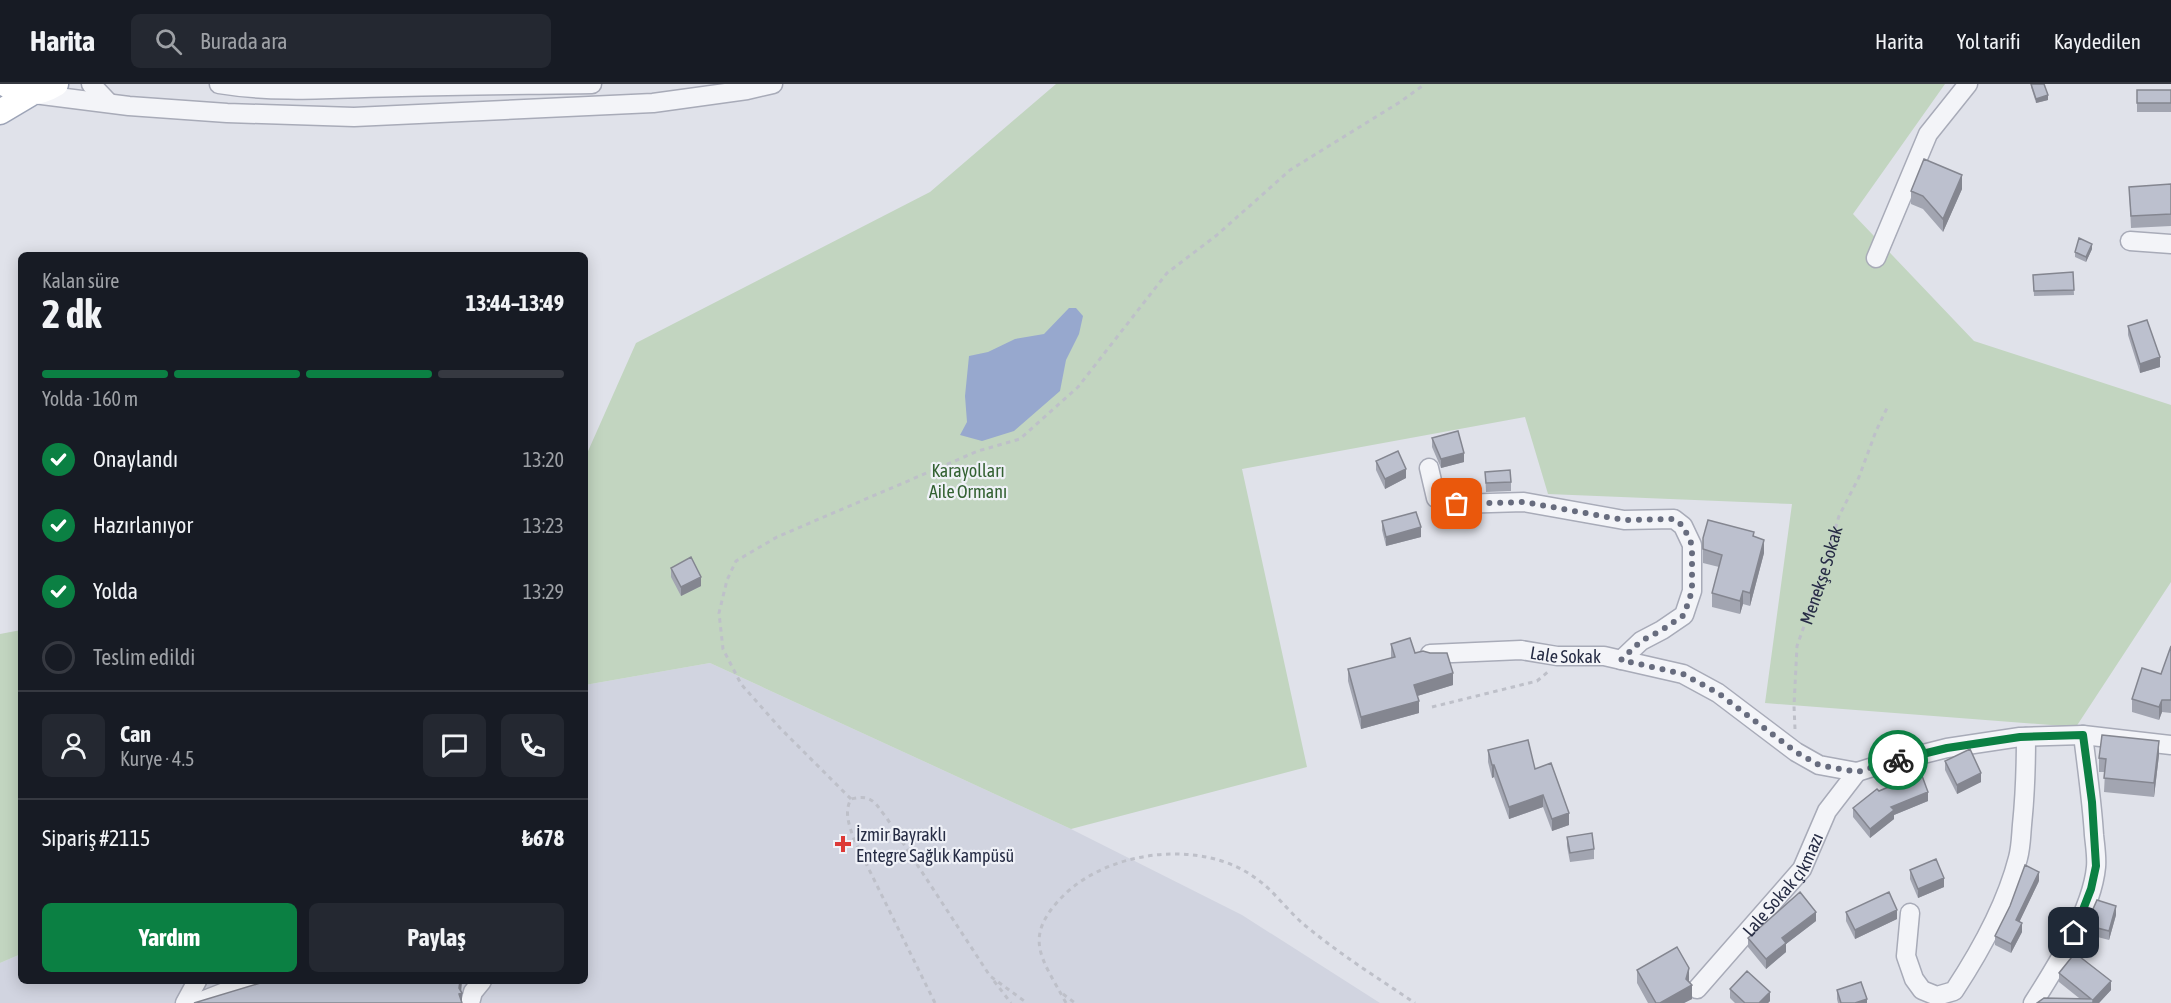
<!DOCTYPE html>
<html lang="tr">
<meta charset="utf-8">
<style>
:root{--surface:#171b24;--page:#242831;--text:#f1f3f6;--muted:#9ea1a6;--line:#363941;--accent:#0b8043}
body{margin:0;font-family:"Asap Condensed",sans-serif;background:var(--page);color:var(--text);height:100vh;display:flex;flex-direction:column;font-size:22px;white-space:nowrap}
*{box-sizing:border-box;margin:0}
p{font-size:20px;color:var(--muted)}
.icon{flex:none;width:33px;height:33px;fill:none;stroke:currentColor;stroke-width:2;stroke-linecap:round;stroke-linejoin:round}
.map{position:relative;flex:1;overflow:hidden}
.sheet{position:absolute;left:18px;top:168px;width:570px;height:732px;display:flex;flex-direction:column;background:var(--surface);border-radius:9px;box-shadow:0 3px 15px #0003}
.sheet>*{flex:none}
.pin{position:absolute;display:grid;place-items:center;width:51px;height:51px;color:#fff;margin:-26px;border-radius:12px;box-shadow:0 3px 9px #0006}
.courier{position:absolute;display:grid;place-items:center;width:60px;height:60px;margin:-30px;border:4px solid #0b8043;border-radius:50%;background:#fff;color:#222;box-shadow:0 2px 8px #0007}
.overview em{font-style:normal;font-weight:700}
.overview div{display:flex;flex-direction:column-reverse}
.overview{display:flex;align-items:center;justify-content:space-between;height:102px;padding:0 24px}
h1{font-size:39px;font-weight:700;line-height:45px}
.bar{display:grid;grid-template-columns:repeat(4,1fr);gap:9px 6px;align-content:center;height:72px;padding:0 24px}
.bar i{height:8px;border-radius:4px;background:var(--line)}
.bar .active{background:var(--accent)}
.bar p{grid-column:span 4}
.line{display:flex;align-items:center;gap:15px;padding:0 24px;border-top:2px solid var(--line)}
.line div{flex:1}
.round{display:grid;place-items:center;flex:none;width:63px;height:63px;border-radius:9px;background:var(--page)}
ol{padding:0 24px;list-style:none}
li{display:flex;align-items:center;gap:18px;height:66px}
li p{margin-inline-start:auto}
li .icon{padding:6px;border-radius:50%;background:var(--accent);color:#fff;stroke-width:4}
li:last-child{color:var(--muted)}
li i{width:33px;height:33px;border:3px solid var(--line);border-radius:50%}
.action{display:flex;gap:12px;margin-top:auto;padding:12px 24px}
.action a{flex:1;height:69px;border-radius:9px;background:var(--accent);color:#fff;font-size:24px;font-weight:700;line-height:69px;text-align:center}
.action a+a{background:var(--page);color:var(--text)}
header{display:flex;align-items:center;gap:36px;box-sizing:border-box;height:84px;padding:0 30px;background:var(--surface);border-bottom:2px solid var(--line)}
header strong{font-size:28px}
nav{display:flex;gap:33px;margin-inline-start:auto;font-size:21px}
.search{width:420px;height:54px;background:var(--page);display:flex;align-items:center;gap:15px;box-sizing:border-box;padding:0 21px;border-radius:9px;color:var(--muted);font-size:22px}
.map>svg:first-child{display:block}
.built{fill:#d1d4e0}
.green{fill:#c2d5c0}
.water{fill:#97a8ce}
.lines{fill:none;stroke-linecap:round;stroke-linejoin:round}
.minor-casing{stroke:#a8abb8;stroke-width:21}
.major-casing{stroke:#9da4b7;stroke-width:27}
.path{stroke:#bec0c9;stroke-width:3;stroke-dasharray:4.5 4.5;stroke-linecap:butt}
.minor{stroke:#f3f4f8;stroke-width:18}
.major{stroke:#fff;stroke-width:24}
.wall{fill:#a2a5b1}
.shaded-wall{fill:#848690}
.building{fill:#bcc0ce;stroke:#848690;stroke-width:1.5}
.done{stroke:#676c7e;stroke-width:6;stroke-dasharray:0 10.8}
.route{stroke:#0b8043;stroke-width:8}
.poi-dot{fill:#dd3937;stroke:#eff1f7;stroke-width:2}
.labels{text-anchor:middle;dominant-baseline:central;stroke-width:4.5;stroke-linejoin:round;paint-order:stroke}
.park-label{font-size:18px;fill:#336132;stroke:#eff1f7}
.street-label{font-size:18px;fill:#262c44;stroke:#eff1f7}
.poi-label{font-size:18px;fill:#262c44;stroke:#eff1f7;text-anchor:start}
</style>
<header>
<strong>Harita</strong>
<div class="search"><svg class="icon" aria-label="search" viewBox="0 0 24 24"><circle cx="10" cy="10" r="6"/><path d="M15 15l6 6"/></svg>Burada ara</div>
<nav><a>Harita</a><a>Yol tarifi</a><a>Kaydedilen</a></nav>
</header>
<div class="map">
<svg width="2171" height="919" viewBox="0 0 2171 919">
<rect width="100%" height="100%" fill="#e0e2ea"/>
<path class="built" d="M710,579L1071,745L1242,831L1380,919H0V879L21,870V897H585V601Z"/>
<path class="green" d="M1056,0H1945L1853,130L1974,257L2171,321V498L2076,643L1765,619L1792,420L1548,410L1525,333L1242,385L1307,683L1071,745L710,579L585,601V374L636,259L930,108Z
M21,546V870L0,879V550Z"/>
<path class="water" d="M1069,224H1076L1083,232L1079,250L1066,276L1060,307L1014,347L982,357L960,351L967,338L965,312L969,272L988,268L1015,255L1044,250Z"/>
<g class="lines">
<g class="minor-casing">
<g id="minor">
<path d="M91,0L108,18"/>
<path d="M219,0C280,10 340,4 401,3C465,1 528,1 592,0"/>
<path d="M34,10L129,22L227,29L354,33L653,19L747,6L773,0"/>
<path d="M2130,157L2171,160"/>
<path d="M1876,174L1928,50L1968,0"/>
<path d="M1429,384L1436,414L1457,420L1524,418L1624,436L1674,435L1683,442L1692,461V507L1684,531L1662,546L1641,557L1621,576"/>
<path id="s2" d="M1430,570L1521,566L1557,572H1604L1683,590L1718,609L1796,668L1819,681L1857,688L1876,682L1947,664L2020,653L2083,651L2171,661"/>
<path d="M1910,829L1906,872L1914,895L1922,906L1937,912L1954,907C1981,866 2006,821 2018,774C2021,763 2021,752 2022,741C2025,712 2026,683 2026,653"/>
<path id="s3" d="M1697,905L1802,785L1827,727L1857,688"/>
<path d="M185,919L197,897"/>
<path d="M197,919L253,897"/>
<path d="M470,919L473,908L482,897"/>
<path d="M2033,919C2056,883 2092,826 2096,783C2097,773 2095,761 2094,751C2092,718 2087,684 2083,651"/>
</g>
</g>
<g class="major-casing">
<path id="major" d="M5,0C23,11 38,11 56,0
M0,28L32,9"/>
</g>
<g class="path">
<path d="M1432,623L1537,597L1549,587"/>
<path id="s1" d="M1795,645L1794,622L1797,562L1822,491L1839,432L1859,393L1876,347L1887,324"/>
<path d="M851,715L780,644L741,600L723,565L719,529L727,496L736,477L777,453L978,367L1020,355L1078,303L1167,189L1217,151L1290,86L1400,18L1425,0"/>
<path d="M994,897L1011,919"/>
<path d="M1063,910L1075,919"/>
<path d="M935,919L853,753C849,740 844,728 851,715C872,710 874,718 886,733L990,892L1027,919"/>
<path d="M1066,919C1042,874 1021,854 1064,811C1110,766 1201,755 1254,793C1274,806 1288,828 1307,843C1341,871 1379,895 1415,919"/>
</g>
<use href="#minor" class="minor"/>
<use href="#major" class="major"/>
</g>
<path class="wall" d="M2031,0L2048,16L2036,19L2031,3Z
M2137,6H2171V28H2137Z
M2171,100V142L2131,144L2129,103Z
M1962,105L1943,148L1923,125L1911,120V107Z
M2092,165L2086,178L2075,173V168Z
M2073,188L2074,211L2034,212L2033,191Z
M2128,242L2160,283L2140,289L2128,251Z
M1432,354L1464,378L1441,384L1432,363Z
M1376,377L1406,394L1385,405L1376,386Z
M1485,388L1511,398V407L1486,408Z
M1382,437L1421,453L1386,462L1382,446Z
M1754,453L1764,469L1750,522L1743,520L1740,530L1712,523V509L1719,483L1703,479V454Z
M671,484L701,502L681,512L671,493Z
M1391,560L1415,569L1453,601L1417,612L1419,629L1361,645L1348,597V585L1391,574Z
M2171,562V629L2162,628L2159,636L2132,628V615L2161,590Z
M1488,666L1535,685L1569,741L1552,747L1543,723L1509,735L1494,693L1492,694L1488,678Z
M2159,671L2154,713L2104,708L2105,688H2099V674Z
M1945,677L1981,698L1957,710L1945,686Z
M1879,707L1928,717L1894,731V735L1870,754L1853,733V724Z
M1567,753L1594,765V775L1570,778L1567,762Z
M1910,786L1944,803L1918,814L1910,795Z
M2039,797L2019,838L2022,848L2011,869L1995,861V852Z
M1846,828L1897,835L1855,855L1846,837Z
M2116,831L2109,856L2086,850V841Z
M1816,837L1786,860V868L1766,885L1748,863V854Z
M1637,886L1689,897L1692,915L1684,919H1648L1637,899Z
M2059,889L2111,906L2099,919L2079,914L2059,898Z
M1730,905L1770,917L1768,919H1735L1730,914Z
M1837,906L1867,919H1838L1837,915Z"/>
<path class="shaded-wall" d="M2048,11V16L2036,19V15Z
M1962,91V105L1943,148V135Z
M2092,160V165L2086,178V173Z
M2160,273V283L2140,289V280Z
M1464,369V378L1441,384V375Z
M1406,385V394L1385,405V395Z
M1421,443V453L1386,462V453Z
M1764,456V469L1750,522V509Z
M701,493V502L681,512V503Z
M1743,507V520L1740,530V517Z
M1453,589V601L1414,613V601Z
M2162,616V628L2159,636V623Z
M1419,617V629L1361,645V633Z
M2159,657V671L2154,713V699Z
M1492,681H1494V693L1492,694Z
M1981,689V698L1957,710V701Z
M1928,708V717L1894,731V735L1870,754V745L1891,723Z
M1543,711V723L1509,735V723Z
M1569,729V741L1552,747V735Z
M2039,788V797L2016,845V836Z
M1944,794V803L1918,814V805Z
M2116,822V831L2109,856V847Z
M1897,826V835L1855,855V846Z
M1816,828V837L1786,860V868L1766,885V875L1782,854Z
M2022,839V848L2011,869V860Z
M1689,884V897L1692,901V915L1684,919H1660L1686,895Z
M460,897H462L461,910L462,909V919H459V904Z
M2111,897V906L2099,919H2093V916Z
M1770,908V917L1768,919H1759Z
M1867,915V919H1855Z"/>
<path class="building" d="M2031,0H2044L2048,11L2036,15Z
M2137,6H2171V19H2137Z
M1924,75L1962,91L1943,135L1923,112L1911,107Z
M2171,100V130L2131,132L2129,103Z
M2079,154L2092,160L2086,173L2075,168Z
M2073,188L2074,206L2034,207L2033,191Z
M2147,236L2160,273L2140,280L2128,242Z
M1458,347L1464,369L1441,375L1432,354Z
M1398,367L1406,385L1385,395L1376,377Z
M1510,386L1511,398L1486,399L1485,388Z
M1416,428L1421,443L1386,453L1382,437Z
M1708,436L1754,448L1753,452L1764,456L1750,509L1743,507L1740,517L1712,509L1722,471L1703,465V454Z
M691,473L701,493L681,503L671,484Z
M1410,554L1415,569L1423,567L1430,569H1447L1453,589L1414,601L1419,617L1361,633L1348,585L1395,573L1391,560Z
M2171,562V616H2162L2159,623L2132,615L2142,584L2161,590Z
M2102,651L2159,657L2154,699L2104,694L2106,675L2099,674Z
M1528,656L1535,685L1551,679L1569,729L1552,735L1543,711L1509,723L1494,681H1492L1488,666Z
M1970,665L1981,689L1957,701L1945,677Z
M1921,689L1928,708L1891,723L1894,726L1870,745L1853,724L1877,705L1879,707Z
M1592,749L1594,765L1570,769L1567,753Z
M1936,775L1944,794L1918,805L1910,786Z
M2025,781L2039,788L2016,836L2022,839L2011,860L1995,852L2010,822Z
M1800,808L1816,828L1782,854L1786,859L1766,875L1748,854Z
M1889,808L1897,826L1855,846L1846,828Z
M2097,816L2116,822L2109,847L2086,841Z
M1677,863L1689,884L1686,895L1692,901L1660,919H1656L1637,886Z
M2075,869L2111,897L2093,916V919H2037L2044,914L2091,915L2059,889Z
M1747,887L1770,908L1759,919H1745L1730,905Z
M267,897H460L459,904L462,909L459,910L462,919H194Z
M1861,898L1867,915L1855,919H1841L1837,906Z"/>
<g class="lines">
<path class="done" d="M1457,420L1524,418L1624,436L1674,435L1683,442L1692,461V507L1684,531L1662,546L1641,557L1621,576L1683,590L1718,609L1796,668L1819,681L1857,688L1898,676"/>
<path class="route" d="M1898,676L1947,664L2020,653L2083,651L2092,718L2096,782L2091,805L2074,849"/>
</g>
<path class="poi-dot" d="M840 751h6v6h6v6h-6v6h-6v-6h-6v-6h6z"/>
<g class="labels">
<g class="park-label">
<text x="968" y="386">Karayolları<tspan x="968" dy="21">Aile Ormanı</tspan></text>
</g>
<g class="street-label">
<text stroke="none"><textPath href="#s1" startOffset="158">Menekşe Sokak</textPath></text>
<text stroke="none"><textPath href="#s2" startOffset="136">Lale Sokak</textPath></text>
<text stroke="none"><textPath href="#s3" startOffset="136">Lale Sokak çıkmazı</textPath></text>
</g>
<g class="poi-label">
<text x="856" y="750">İzmir Bayraklı<tspan x="856" dy="21">Entegre Sağlık Kampüsü</tspan></text>
</g>
</g>
</svg>
<div class="pin" style="left:1457px;top:420px;background:#ea580c"><svg class="icon" aria-label="bag" viewBox="0 0 24 24"><path d="M5 8h14l-1 12H6zM9 8a3 3 0 0 1 6 0"/></svg></div>
<div class="pin" style="left:2074px;top:849px;background:#1f2937"><svg class="icon" aria-label="home" viewBox="0 0 24 24"><path d="M3 11l9-7 9 7M6 9v11h12V9"/></svg></div>
<div class="courier" style="left:1898px;top:676px"><svg class="icon" aria-label="bike" viewBox="0 0 24 24"><circle cx="6" cy="16" r="4"/><circle cx="18" cy="16" r="4"/><path d="M6 16l4-8h5l3 8M10 8l3 8H6M13 5h3"/></svg></div>
<section class="sheet">
<div class="overview"><div><h1>2 dk</h1><p>Kalan süre</p></div><em>13:44–13:49</em></div>
<div class="bar"><i class="active"></i><i class="active"></i><i class="active"></i><i></i><p>Yolda · 160 m</p></div>
<ol>
<li><svg class="icon" aria-label="check" viewBox="0 0 24 24"><path d="M5 12l5 5 9-10"/></svg>Onaylandı<p>13:20</p></li>
<li><svg class="icon" aria-label="check" viewBox="0 0 24 24"><path d="M5 12l5 5 9-10"/></svg>Hazırlanıyor<p>13:23</p></li>
<li><svg class="icon" aria-label="check" viewBox="0 0 24 24"><path d="M5 12l5 5 9-10"/></svg>Yolda<p>13:29</p></li>
<li><i></i>Teslim edildi</li>
</ol>
<div class="line" style="height:108px"><a class="round"><svg class="icon" aria-label="person" viewBox="0 0 24 24"><circle cx="12" cy="8" r="4"/><path d="M4 21q1-7 8-7t8 7"/></svg></a><div><b>Can</b><p>Kurye · 4.5</p></div><a class="round"><svg class="icon" aria-label="chat" viewBox="0 0 24 24"><path d="M4 5h16v11H9l-5 4z"/></svg></a><a class="round"><svg class="icon" aria-label="phone" viewBox="0 0 24 24"><path d="M5 4h4l2 5-3 2q2 4 5 5l2-3 5 2v4C11 20 4 13 5 4z"/></svg></a></div>
<div class="line" style="height:78px"><div>Sipariş #2115</div><b>₺678</b></div>
<div class="action"><a>Yardım</a><a>Paylaş</a></div>
</section>
</div>
